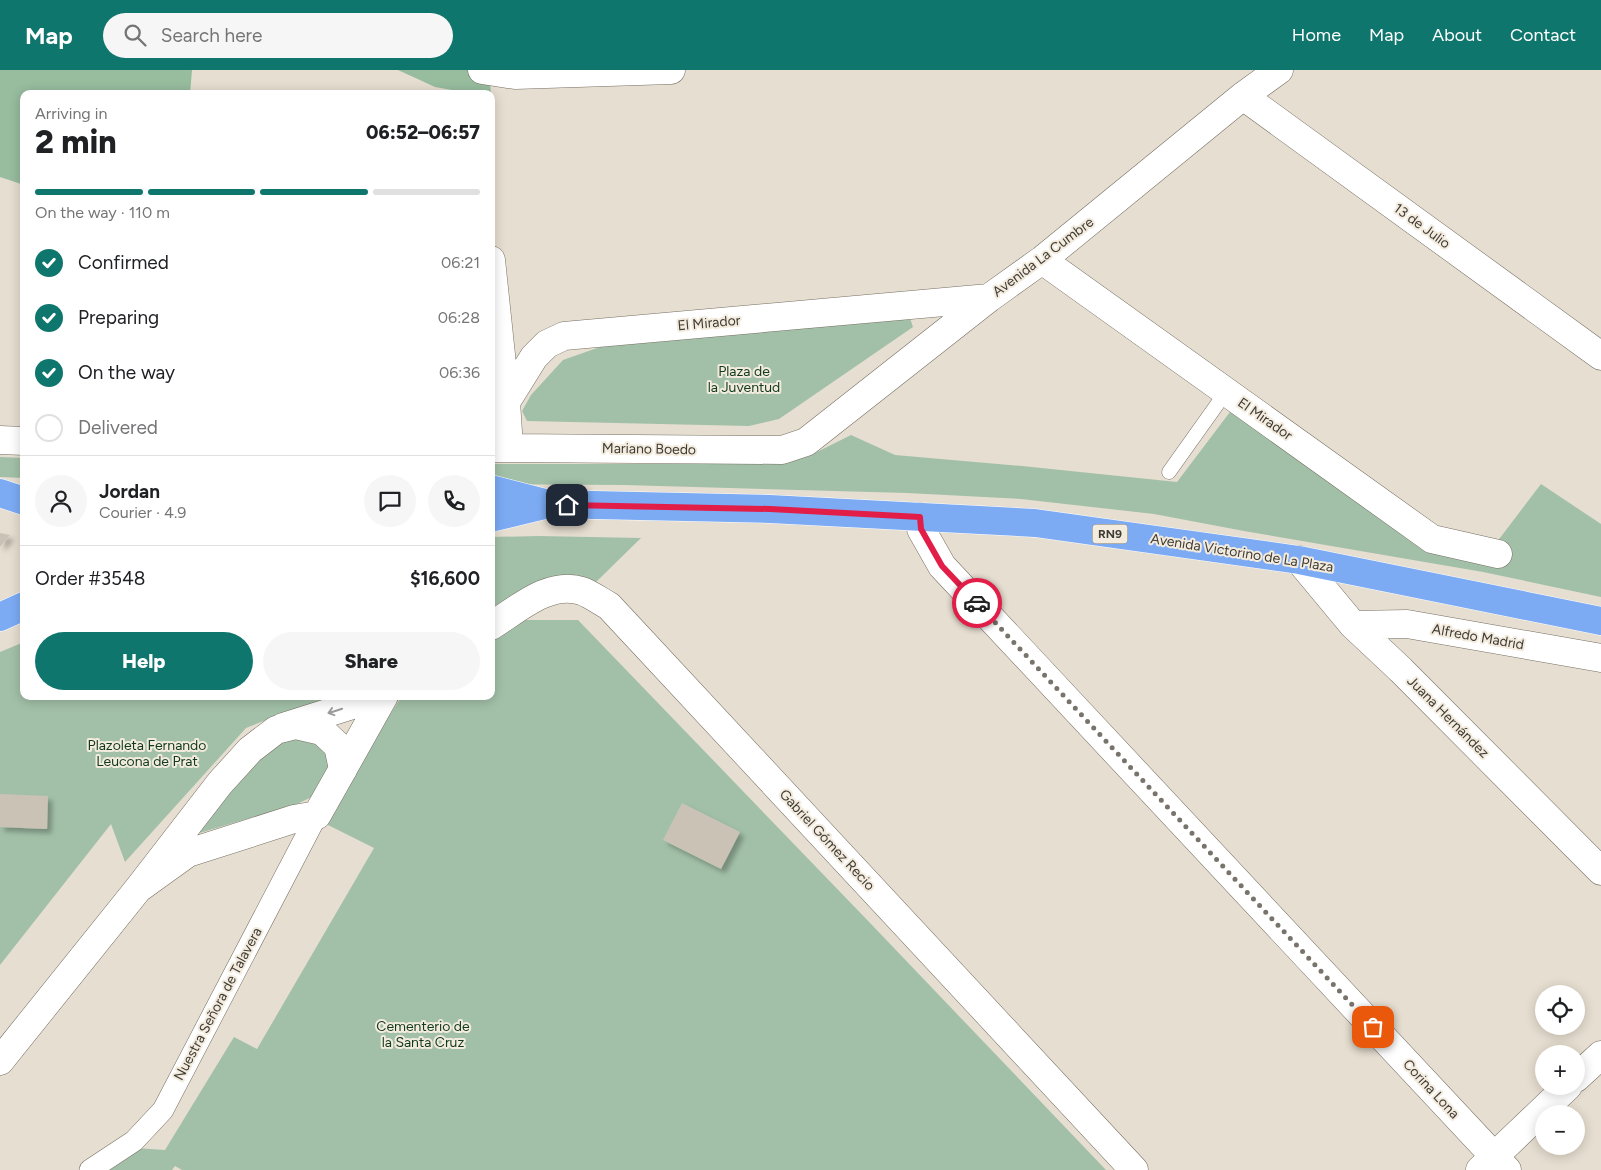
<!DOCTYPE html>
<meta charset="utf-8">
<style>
:root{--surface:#fff;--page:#f6f6f6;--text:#202124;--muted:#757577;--line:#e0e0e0;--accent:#0f766e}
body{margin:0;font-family:Figtree,sans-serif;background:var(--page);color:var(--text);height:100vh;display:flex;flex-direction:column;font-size:19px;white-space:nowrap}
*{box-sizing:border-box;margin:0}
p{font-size:16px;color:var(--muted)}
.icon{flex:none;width:28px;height:28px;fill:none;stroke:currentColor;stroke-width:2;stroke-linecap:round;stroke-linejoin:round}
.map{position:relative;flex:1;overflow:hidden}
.side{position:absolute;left:20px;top:20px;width:475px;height:610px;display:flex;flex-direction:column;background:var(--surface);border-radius:10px;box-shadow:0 2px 12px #0003}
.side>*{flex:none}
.controls{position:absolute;left:1535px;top:915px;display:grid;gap:10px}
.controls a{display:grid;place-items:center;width:50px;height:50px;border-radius:50%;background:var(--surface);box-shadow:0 2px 12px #0003;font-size:25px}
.pin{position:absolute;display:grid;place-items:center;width:42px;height:42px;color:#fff;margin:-21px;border-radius:10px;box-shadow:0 2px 8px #0006}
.courier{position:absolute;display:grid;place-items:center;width:50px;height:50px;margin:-25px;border:4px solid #e11d48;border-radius:50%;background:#fff;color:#222;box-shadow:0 1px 6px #0007}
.headline em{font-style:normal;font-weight:800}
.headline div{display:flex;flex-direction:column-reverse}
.headline{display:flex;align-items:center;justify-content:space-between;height:85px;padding:0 15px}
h1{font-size:32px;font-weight:800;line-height:38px}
.bar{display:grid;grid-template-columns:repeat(4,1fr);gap:8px 5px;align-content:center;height:60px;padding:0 15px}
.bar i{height:6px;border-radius:4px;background:var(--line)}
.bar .current{background:var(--accent)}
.bar p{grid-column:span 4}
.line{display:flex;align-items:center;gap:12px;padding:0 15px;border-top:1px solid var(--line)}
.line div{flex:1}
.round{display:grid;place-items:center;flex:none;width:52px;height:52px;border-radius:26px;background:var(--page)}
ol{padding:0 15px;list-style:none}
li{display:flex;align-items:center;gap:15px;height:55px}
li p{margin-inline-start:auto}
li .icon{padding:5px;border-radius:50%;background:var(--accent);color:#fff;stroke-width:4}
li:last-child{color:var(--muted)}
li i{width:28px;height:28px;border:2px solid var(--line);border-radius:50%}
.button{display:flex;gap:10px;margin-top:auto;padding:10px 15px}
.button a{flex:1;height:58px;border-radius:30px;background:var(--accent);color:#fff;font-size:20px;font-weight:800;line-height:58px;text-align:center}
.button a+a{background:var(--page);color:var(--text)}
header{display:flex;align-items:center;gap:30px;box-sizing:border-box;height:70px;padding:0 25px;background:var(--accent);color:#fff}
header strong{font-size:24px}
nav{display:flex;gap:28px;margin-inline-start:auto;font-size:18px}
.search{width:350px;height:45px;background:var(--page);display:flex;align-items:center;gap:12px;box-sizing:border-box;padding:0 18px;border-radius:28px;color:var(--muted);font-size:19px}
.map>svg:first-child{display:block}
.green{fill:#a2c0a8}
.forest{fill:#97bc9e}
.building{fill:#cac3b5;filter:url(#shadow)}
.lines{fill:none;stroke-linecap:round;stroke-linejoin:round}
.service-casing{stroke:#766f63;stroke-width:15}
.pedestrian-casing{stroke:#766f63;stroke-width:22}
.minor-casing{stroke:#766f63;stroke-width:29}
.tertiary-casing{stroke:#766f63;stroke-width:29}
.trunk-casing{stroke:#fff;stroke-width:29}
.service{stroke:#fff;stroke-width:14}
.pedestrian{stroke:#fff;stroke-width:21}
.minor{stroke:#fff;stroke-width:28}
.tertiary{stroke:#fff;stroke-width:28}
.trunk{stroke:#7cabf4;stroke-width:28}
.oneway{stroke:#9e9d9a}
.done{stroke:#79746b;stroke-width:5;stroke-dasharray:0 9}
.route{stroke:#e11d48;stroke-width:6}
.labels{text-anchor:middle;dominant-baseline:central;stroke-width:4;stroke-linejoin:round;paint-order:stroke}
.shield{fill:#f3ebdd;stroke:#747067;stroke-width:1}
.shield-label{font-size:12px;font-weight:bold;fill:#3e3b35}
.street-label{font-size:14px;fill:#3e3b35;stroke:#f3ebdd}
.park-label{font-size:14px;fill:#0f3a1c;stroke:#f3ebdd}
</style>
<header>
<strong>Map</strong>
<div class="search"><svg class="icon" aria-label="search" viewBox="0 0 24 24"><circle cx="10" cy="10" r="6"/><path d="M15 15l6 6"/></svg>Search here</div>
<nav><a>Home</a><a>Map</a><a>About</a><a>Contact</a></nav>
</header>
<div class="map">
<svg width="1601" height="1100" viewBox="0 0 1601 1100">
<defs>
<filter id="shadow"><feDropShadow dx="4.5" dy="4.5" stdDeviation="2.5" flood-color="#0004"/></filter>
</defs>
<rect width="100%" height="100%" fill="#e6ded0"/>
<path class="green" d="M909,245L913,257L779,349L749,356L527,351L522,341L531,325L563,290L600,277Z
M1233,338L1487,485L1541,414L1601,454V527L1483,502L1244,461L1154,444L1021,429L907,423L624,415L491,414V394H745L807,387L851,365L895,385L1022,396L1177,412Z
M0,387L24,388V408L0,407Z
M539,466L641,468L596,512L573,505L533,515L491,542V467Z
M502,550H578L872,855L1106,1100H182L175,1096L172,1100H105L135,1078L165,1080L234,967L257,979L374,778L320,751L402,626H491V567Z
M24,572V626H337L288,641L246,658L125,792L111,754L0,895V582Z
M302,664L335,687L322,722L297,734L196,764L236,710L277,670Z"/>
<path class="forest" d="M0,0H192L190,24H24V115L0,107Z
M398,0H489L491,24H474L435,17Z"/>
<path class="building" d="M0,463L10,465L0,477Z
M0,724L48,726L47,759L0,757Z
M682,733L740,762L721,799L663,770Z"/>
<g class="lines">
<g class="service-casing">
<path id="service" d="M1169,402L1226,322"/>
</g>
<g class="pedestrian-casing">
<path id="pedestrian" d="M90,1100L134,1071L163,1040L317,745"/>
</g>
<g class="minor-casing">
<path id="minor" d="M482,0L515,5L671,0
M1243,26L1601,286
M491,190L506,332L509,377
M1042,190L1432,469L1498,484
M506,332L534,287L547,274L564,266L989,228
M0,370L24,371
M491,378L782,380L806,372L989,228L1042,190L1243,26L1279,0
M920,447L921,459L942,496L1507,1100
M1299,490L1353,555L1401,600L1601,801
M1353,555L1407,554L1601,588
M491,556C517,540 549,510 582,521C592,525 600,531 609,536L1134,1100
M283,657L381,626
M343,699L384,626
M1576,1008L1601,985
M1480,1100L1568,1016"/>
</g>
<g class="tertiary-casing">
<path id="tertiary" d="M296,655L322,661L338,676L343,699L317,745L294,749L188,783L138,819L220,713L250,680L276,660Z
M0,991L138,819"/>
</g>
<g class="trunk-casing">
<path id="trunk" d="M491,419L549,434L770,439L1035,453L1299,490L1601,551
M0,423L24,431
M491,448L545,435
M0,547L24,536"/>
</g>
<use href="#service" class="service"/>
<use href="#pedestrian" class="pedestrian"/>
<use href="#minor" class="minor"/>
<use href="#tertiary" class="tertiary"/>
<use href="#trunk" class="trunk"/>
</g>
<defs><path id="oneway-shaft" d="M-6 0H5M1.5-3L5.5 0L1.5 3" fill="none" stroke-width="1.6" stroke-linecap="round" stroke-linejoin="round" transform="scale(1.25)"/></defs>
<use class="oneway" href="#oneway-shaft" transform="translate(335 641) rotate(162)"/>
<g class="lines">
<path class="done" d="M977,533L1373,957"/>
<path class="route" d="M567,435L770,439L920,447L921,459L942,496L977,533"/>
</g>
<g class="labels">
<rect class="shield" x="1092.5" y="454.5" width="35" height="19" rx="4"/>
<g class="shield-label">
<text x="1110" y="464">RN9</text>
</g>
<g class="street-label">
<text transform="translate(1422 156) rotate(36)">13 de Julio</text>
<text transform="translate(1043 187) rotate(-37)">Avenida La Cumbre</text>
<text transform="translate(709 253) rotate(-5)">El Mirador</text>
<text transform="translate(1265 349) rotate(35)">El Mirador</text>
<text transform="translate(649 379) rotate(1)">Mariano Boedo</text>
<text transform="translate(1242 483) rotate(9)">Avenida Victorino de La Plaza</text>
<text transform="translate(1478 567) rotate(10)">Alfredo Madrid</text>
<text transform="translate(1448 647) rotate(45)">Juana Hernández</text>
<text transform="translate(827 770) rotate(47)">Gabriel Gómez Recio</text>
<text transform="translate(218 934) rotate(-62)">Nuestra Señora de Talavera</text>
<text transform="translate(1431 1019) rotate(47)">Corina Lona</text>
</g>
<g class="park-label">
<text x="744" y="301">Plaza de<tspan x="744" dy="16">la Juventud</tspan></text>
<text x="147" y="675">Plazoleta Fernando<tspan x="147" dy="16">Leucona de Prat</tspan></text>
<text x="423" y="956">Cementerio de<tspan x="423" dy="16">la Santa Cruz</tspan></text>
</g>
</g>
</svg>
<div class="controls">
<a><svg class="icon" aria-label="locate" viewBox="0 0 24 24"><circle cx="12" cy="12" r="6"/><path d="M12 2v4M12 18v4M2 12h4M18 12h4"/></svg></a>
<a>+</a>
<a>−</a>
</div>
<div class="pin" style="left:1373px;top:957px;background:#ea580c"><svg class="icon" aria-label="bag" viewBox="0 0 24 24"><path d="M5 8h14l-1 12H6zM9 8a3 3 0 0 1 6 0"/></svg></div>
<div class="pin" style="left:567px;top:435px;background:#1f2937"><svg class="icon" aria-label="home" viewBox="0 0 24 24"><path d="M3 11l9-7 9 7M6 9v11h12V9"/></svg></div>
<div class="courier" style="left:977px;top:533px"><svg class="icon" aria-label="car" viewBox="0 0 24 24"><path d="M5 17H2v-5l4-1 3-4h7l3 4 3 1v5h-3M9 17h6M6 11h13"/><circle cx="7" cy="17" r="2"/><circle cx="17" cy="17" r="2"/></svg></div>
<section class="side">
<div class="headline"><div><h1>2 min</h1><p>Arriving in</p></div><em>06:52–06:57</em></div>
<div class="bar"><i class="current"></i><i class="current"></i><i class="current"></i><i></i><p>On the way · 110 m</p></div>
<ol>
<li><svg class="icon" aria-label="check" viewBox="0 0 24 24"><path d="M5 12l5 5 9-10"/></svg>Confirmed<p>06:21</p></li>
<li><svg class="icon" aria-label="check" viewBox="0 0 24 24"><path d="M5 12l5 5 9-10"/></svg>Preparing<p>06:28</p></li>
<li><svg class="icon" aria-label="check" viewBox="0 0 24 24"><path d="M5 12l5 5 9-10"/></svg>On the way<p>06:36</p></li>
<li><i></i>Delivered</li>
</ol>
<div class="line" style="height:90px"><a class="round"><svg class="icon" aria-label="person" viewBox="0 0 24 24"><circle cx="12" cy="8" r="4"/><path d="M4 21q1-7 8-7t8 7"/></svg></a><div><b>Jordan</b><p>Courier · 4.9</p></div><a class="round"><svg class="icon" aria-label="chat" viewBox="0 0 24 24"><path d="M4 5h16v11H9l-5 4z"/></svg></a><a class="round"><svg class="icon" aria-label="phone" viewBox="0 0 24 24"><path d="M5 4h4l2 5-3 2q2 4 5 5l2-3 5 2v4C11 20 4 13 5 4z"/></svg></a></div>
<div class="line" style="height:65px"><div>Order #3548</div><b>$16,600</b></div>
<div class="button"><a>Help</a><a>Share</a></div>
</section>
</div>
